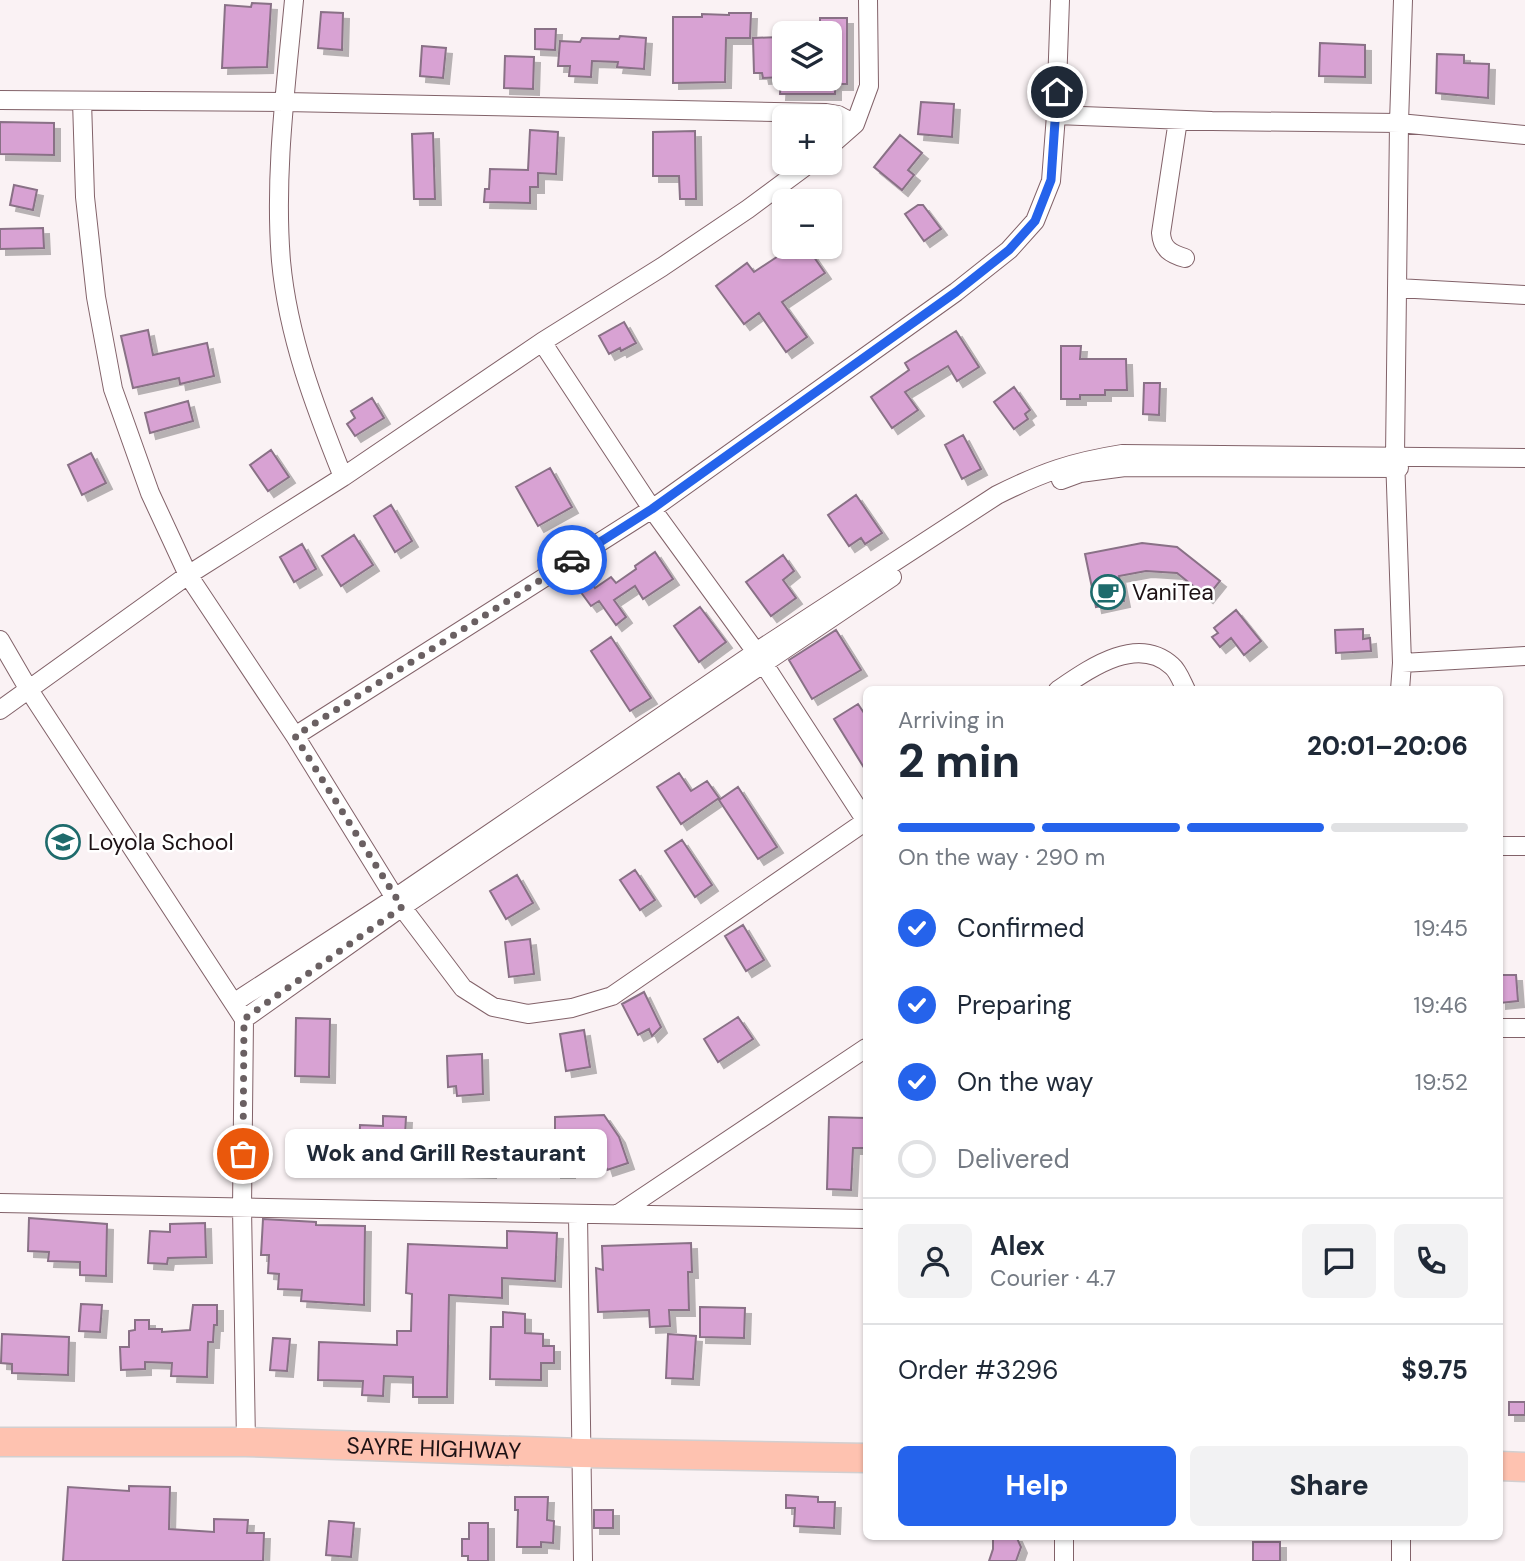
<!DOCTYPE html>
<meta charset="utf-8">
<style>
:root{--surface:#fff;--page:#f2f2f3;--text:#1f2937;--muted:#747a83;--line:#e0e1e3;--accent:#2563eb}
body{margin:0;font-family:"DM Sans",sans-serif;background:var(--page);color:var(--text);height:100vh;display:flex;flex-direction:column;font-size:26px;white-space:nowrap}
*{box-sizing:border-box;margin:0}
p{font-size:23px;color:var(--muted)}
.icon{flex:none;width:38px;height:38px;fill:none;stroke:currentColor;stroke-width:2;stroke-linecap:round;stroke-linejoin:round}
.map{position:relative;flex:1;overflow:hidden}
.sheet{position:absolute;left:863px;top:686px;width:640px;height:854px;display:flex;flex-direction:column;background:var(--surface);border-radius:10px;box-shadow:0 2px 5px #0004}
.sheet>*{flex:none}
.controls{position:absolute;left:772px;top:21px;display:grid;gap:14px}
.controls a{display:grid;place-items:center;width:70px;height:70px;border-radius:10px;background:var(--surface);box-shadow:0 2px 5px #0004;font-size:35px}
.pin{position:absolute;display:grid;place-items:center;width:60px;height:60px;color:#fff;margin:-30px;border:4px solid #fff;border-radius:50%;box-shadow:0 2px 7px #0007}
.courier{position:absolute;display:grid;place-items:center;width:70px;height:70px;margin:-35px;border:5px solid #2563eb;border-radius:50%;background:#fff;color:#222;box-shadow:0 2px 9px #0007}
.bubble{position:absolute;height:49px;border-radius:10px;background:var(--surface);box-shadow:0 2px 5px #0004;font-size:23px;font-weight:800;line-height:49px;text-align:center}
.headline em{font-style:normal;font-weight:800}
.headline div{display:flex;flex-direction:column-reverse}
.headline{display:flex;align-items:center;justify-content:space-between;height:119px;padding:0 35px}
h1{font-size:46px;font-weight:800;line-height:52px}
.bar{display:grid;grid-template-columns:repeat(4,1fr);gap:10px 7px;align-content:center;height:84px;padding:0 35px}
.bar i{height:9px;border-radius:5px;background:var(--line)}
.bar .selected{background:var(--accent)}
.bar p{grid-column:span 4}
.line{display:flex;align-items:center;gap:18px;padding:0 35px;border-top:2px solid var(--line)}
.line div{flex:1}
.round{display:grid;place-items:center;flex:none;width:74px;height:74px;border-radius:10px;background:var(--page)}
ol{padding:0 35px;list-style:none}
li{display:flex;align-items:center;gap:21px;height:77px}
li p{margin-inline-start:auto}
li .icon{padding:7px;border-radius:50%;background:var(--accent);color:#fff;stroke-width:4}
li:last-child{color:var(--muted)}
li i{width:38px;height:38px;border:4px solid var(--line);border-radius:50%}
.primary-button{display:flex;gap:14px;margin-top:auto;padding:14px 35px}
.primary-button a{flex:1;height:80px;border-radius:10px;background:var(--accent);color:#fff;font-size:28px;font-weight:800;line-height:80px;text-align:center}
.primary-button a+a{background:var(--page);color:var(--text)}
.map>svg:first-child{display:block}
.building{fill:#d8a2d3;stroke:#897186;stroke-width:2;filter:url(#shadow)}
.lines{fill:none;stroke-linecap:round;stroke-linejoin:round}
.minor-casing{stroke:#826269;stroke-width:20}
.trunk-casing{stroke:#d2cfd0;stroke-width:31}
.minor{stroke:#fff;stroke-width:18}
.trunk{stroke:#fec2b0;stroke-width:28}
.done{stroke:#6a6062;stroke-width:7;stroke-dasharray:0 12.6}
.route{stroke:#2563eb;stroke-width:9}
.labels{text-anchor:middle;dominant-baseline:central;stroke-width:5;stroke-linejoin:round;paint-order:stroke}
.poi-label{font-size:23px;fill:#1d1114;stroke:#fff;text-anchor:start}
.street-label{font-size:23px;fill:#1d1114;stroke:#fff}
</style>
<div class="map">
<svg width="1525" height="1561" viewBox="0 0 1525 1561">
<defs>
<filter id="shadow"><feDropShadow dx="6" dy="6" stdDeviation="0" flood-color="#0004"/></filter>
</defs>
<rect width="100%" height="100%" fill="#faf2f4"/>
<path class="building" d="M252,3L271,4L267,67L222,68L225,5L251,7Z
M321,12L343,13L342,50L318,48Z
M729,13H751L750,38H726L725,82L673,83V17H702V14L729,15Z
M820,18H847V84H835V94H780L781,79H830V33H820Z
M535,29H556L555,50L535,49Z
M620,36L646,38L644,69L617,67L618,62L592,61L591,77L569,76L570,66H558L560,41L580,42L582,38L619,39Z
M780,37V42H784V77L763,78L762,73H754L753,38Z
M1320,43L1365,45V77L1319,76Z
M422,46L446,48L443,78L420,76Z
M1437,54L1464,55V63L1489,64L1488,98L1436,93Z
M505,56L534,57L533,89L504,88Z
M921,102L954,104L952,137L918,134Z
M0,122L54,123V155L0,154Z
M530,130L558,132L556,174L538,173V187H530V203L484,202L485,189H489L490,169L528,170Z
M695,131L696,199H680L679,176H653V132Z
M433,133L435,199H414L412,134Z
M900,135L922,153L908,170L914,175L902,190L874,167Z
M14,185L37,190L33,210L10,205Z
M918,205H923L941,229L924,241L905,214Z
M43,228L44,248L0,249V229Z
M792,247H807L825,273L782,302L807,337L786,352L759,313L744,324L716,286L747,263L754,272Z
M624,322L636,343L621,351L620,348L609,354L599,336Z
M148,330L153,355L207,343L214,376L180,384L179,378L133,388L121,336Z
M956,331L979,367L957,381L948,366L905,392L918,410L892,428L871,397L909,370L905,363Z
M1061,346H1081L1080,359H1126L1127,390H1105V395H1080V399H1061Z
M1144,383H1160L1159,415L1143,414Z
M1014,387L1030,410L1025,414L1028,419L1014,429L994,402Z
M372,398L384,418L355,436L347,424L355,418L351,411Z
M188,401L193,421L150,433L145,413Z
M963,435L981,469L962,479L945,445Z
M271,450L289,477L268,491L250,465Z
M91,453L106,483L82,495L68,465Z
M550,468L572,507L538,526L516,487Z
M856,495L882,533L865,544L861,538L849,546L828,515Z
M391,505L412,541L395,552L374,516Z
M354,535L373,565L341,586L322,556Z
M1142,543L1177,547L1220,581L1207,597L1177,573L1146,571L1119,576L1124,601L1096,607L1085,554Z
M302,544L316,569L294,582L280,557Z
M655,552L673,579L643,599L635,586L614,600L626,617L616,625L599,601L591,606L580,591L592,583L595,588L611,577L616,583L636,569L635,566Z
M783,555L794,571L783,580L796,598L771,616L746,582Z
M700,607L726,642L699,662L674,626Z
M1236,610L1261,641L1244,655L1231,638L1220,647L1212,637L1218,633L1214,628Z
M1363,629V639L1370,638L1371,651L1336,653L1335,630Z
M836,630L861,670L812,699L789,660Z
M611,637L651,698L630,711L591,651Z
M858,704L866,716V771L834,719Z
M679,773L691,791L707,781L719,798L681,824L657,787Z
M738,787L777,847L758,859L719,800Z
M682,840L712,885L695,897L665,851Z
M635,870L655,900L640,910L620,880Z
M517,875L533,903L506,919L490,891Z
M743,925L764,960L746,971L725,936Z
M530,939L534,974L509,977L505,942Z
M1500,975H1516L1518,1001L1500,1003Z
M644,992L661,1027L652,1036L649,1029L638,1035L622,1004Z
M738,1017L753,1039L718,1062L704,1039Z
M296,1018L330,1019L329,1077L295,1076Z
M584,1030L590,1067L566,1071L560,1034Z
M482,1054L483,1094L457,1096L456,1086L448,1087L447,1056Z
M604,1115L619,1137L628,1163L607,1170L600,1148L569,1147V1172H555V1117Z
M383,1116L406,1117L405,1136L468,1140L469,1134L492,1135L490,1172L417,1170V1165L376,1163L375,1171H358L360,1125L383,1126Z
M829,1117L866,1118V1148H853L851,1190L827,1189Z
M29,1218L107,1224L106,1276L80,1275V1262L48,1261L49,1252L28,1251Z
M263,1219L316,1222V1225L365,1226L364,1305L301,1301L302,1290L278,1289L279,1274L268,1273L269,1255H261Z
M205,1223L206,1257L168,1258L167,1264L148,1263L150,1231L170,1232V1224Z
M507,1231L557,1233L555,1281L502,1278V1298L449,1295L447,1397H413V1377L384,1376L383,1396L362,1395L363,1381L318,1380L319,1342L397,1345V1331H411L412,1294L406,1293L408,1244L507,1248Z
M691,1243L692,1272H688L689,1310H669L670,1326L650,1327L649,1310L598,1312L596,1268L603,1270L602,1246Z
M81,1304L102,1305L100,1332L79,1331Z
M193,1305H217V1325H214L213,1342H208L207,1377L171,1376L172,1363L145,1362V1369L121,1370L120,1347H129V1331L135,1330V1320H149V1329H162V1332L190,1330Z
M700,1307L745,1308L744,1338L700,1337Z
M503,1312L525,1314V1333L543,1334V1346H554V1363H541V1380L490,1379L491,1327H503Z
M2,1334L69,1337L68,1375L12,1373V1364L1,1363Z
M668,1334L696,1336L693,1379L666,1378Z
M273,1338L290,1339L287,1371L270,1370Z
M1509,1402H1525V1415H1509Z
M129,1486L170,1487L169,1529L214,1532V1519L248,1520L247,1533H264L263,1561H63L68,1487L129,1491Z
M786,1495L818,1497V1502H835L834,1528L794,1526L795,1508H786Z
M515,1497H548L547,1520L554,1521L553,1543L541,1542V1547H517L518,1510H515Z
M594,1510H613V1528H594Z
M329,1521L354,1523L351,1557L326,1555Z
M469,1523H488V1561H468V1556H462V1539H469Z
M993,1536H1016L1021,1547L1016,1561H989L993,1549Z
M1253,1542H1280V1561H1253Z"/>
<g class="lines">
<g class="minor-casing">
<path id="minor" d="M294,0C286,86 274,175 281,261C288,337 315,407 343,477
M1403,0L1399,123L1525,135
M0,100L285,102L826,113L838,115L855,124L830,146
M82,101L85,197L96,297L113,389L150,493L188,575L295,736L395,898L463,988L493,1007L528,1014L572,1008L612,996L866,821
M1056,115L1212,121L1399,123L1395,456L1402,663L1400,690
M1178,120L1161,233C1162,249 1171,254 1185,258
M855,124L869,86L868,0
M1397,288L1525,295
M542,342L652,509L756,652L866,821
M1061,480L1080,473L1125,467L1399,468
M0,640L29,690L244,1019L242,1208L246,1442
M1402,663L1525,656
M1058,690C1089,669 1137,634 1172,666C1178,671 1182,682 1186,690
M0,710L188,575L343,477L542,342L662,267L748,209L810,163
M295,736L652,509L956,292L1009,250L1035,221L1051,181L1056,115L1060,0
M1500,846H1525
M235,1002L395,898L756,652L997,495C1043,472 1072,462 1122,454L1525,458
M244,1019L402,907L892,577
M1500,1028H1525
M0,1203L866,1219
M618,1214L866,1048
M578,1215L583,1561
M1064,1536V1561
M1401,1536V1561"/>
</g>
<g class="trunk-casing">
<g id="trunk">
<path id="s1" d="M0,1442H246L581,1453L866,1458"/>
<path d="M1500,1466L1525,1467"/>
</g>
</g>
<use href="#minor" class="minor"/>
<use href="#trunk" class="trunk"/>
</g>
<g class="lines">
<path class="done" d="M243,1154L244,1019L402,907L295,736L572,560"/>
<path class="route" d="M572,560L652,509L956,292L1009,250L1035,221L1051,180L1057,92"/>
</g>
<defs>
<g id="cafe-ring" transform="scale(1.75)"><circle r="9.5" fill="#fff" stroke="#1e6b6c" stroke-width="1.5"/><path d="M-5.5-4.5H6V0H3Q3 3.5 0 3.5H-2.5Q-5.5 3.5-5.5 0ZM3-3.2v2h1.7v-2ZM-6 4.5H4V6H-6Z" fill="#1e6b6c"/></g>
<g id="school-ring" transform="scale(1.75)"><circle r="9.5" fill="#fff" stroke="#1e6b6c" stroke-width="1.5"/><path d="M0-5L7-2L0 1L-7-2ZM-4 1L0 2.5L4 1V4Q0 6-4 4Z" fill="#1e6b6c"/></g>
</defs>
<g fill-rule="evenodd">
<use href="#cafe-ring" x="1108" y="592"/>
<use href="#school-ring" x="63" y="842"/>
</g>
<g class="labels">
<g class="poi-label">
<text x="1132" y="592">VaniTea</text>
<text x="88" y="842">Loyola School</text>
</g>
<g class="street-label">
<text stroke="none"><textPath href="#s1" startOffset="434">SAYRE HIGHWAY</textPath></text>
</g>
</g>
</svg>
<div class="controls">
<a><svg class="icon" aria-label="layers" viewBox="0 0 24 24"><path d="M12 4l9 5-9 5-9-5zM3 14l9 5 9-5"/></svg></a>
<a>+</a>
<a>−</a>
</div>
<div class="pin" style="left:243px;top:1154px;background:#ea580c"><svg class="icon" aria-label="bag" viewBox="0 0 24 24"><path d="M5 8h14l-1 12H6zM9 8a3 3 0 0 1 6 0"/></svg></div>
<div class="pin" style="left:1057px;top:92px;background:#1f2937"><svg class="icon" aria-label="home" viewBox="0 0 24 24"><path d="M3 11l9-7 9 7M6 9v11h12V9"/></svg></div>
<div class="courier" style="left:572px;top:560px"><svg class="icon" aria-label="car" viewBox="0 0 24 24"><path d="M5 17H2v-5l4-1 3-4h7l3 4 3 1v5h-3M9 17h6M6 11h13"/><circle cx="7" cy="17" r="2"/><circle cx="17" cy="17" r="2"/></svg></div>
<div class="bubble" style="left:285px;top:1129px;width:322px">Wok and Grill Restaurant</div>
<section class="sheet">
<div class="headline"><div><h1>2 min</h1><p>Arriving in</p></div><em>20:01–20:06</em></div>
<div class="bar"><i class="selected"></i><i class="selected"></i><i class="selected"></i><i></i><p>On the way · 290 m</p></div>
<ol>
<li><svg class="icon" aria-label="check" viewBox="0 0 24 24"><path d="M5 12l5 5 9-10"/></svg>Confirmed<p>19:45</p></li>
<li><svg class="icon" aria-label="check" viewBox="0 0 24 24"><path d="M5 12l5 5 9-10"/></svg>Preparing<p>19:46</p></li>
<li><svg class="icon" aria-label="check" viewBox="0 0 24 24"><path d="M5 12l5 5 9-10"/></svg>On the way<p>19:52</p></li>
<li><i></i>Delivered</li>
</ol>
<div class="line" style="height:126px"><a class="round"><svg class="icon" aria-label="person" viewBox="0 0 24 24"><circle cx="12" cy="8" r="4"/><path d="M4 21q1-7 8-7t8 7"/></svg></a><div><b>Alex</b><p>Courier · 4.7</p></div><a class="round"><svg class="icon" aria-label="chat" viewBox="0 0 24 24"><path d="M4 5h16v11H9l-5 4z"/></svg></a><a class="round"><svg class="icon" aria-label="phone" viewBox="0 0 24 24"><path d="M5 4h4l2 5-3 2q2 4 5 5l2-3 5 2v4C11 20 4 13 5 4z"/></svg></a></div>
<div class="line" style="height:91px"><div>Order #3296</div><b>$9.75</b></div>
<div class="primary-button"><a>Help</a><a>Share</a></div>
</section>
</div>
